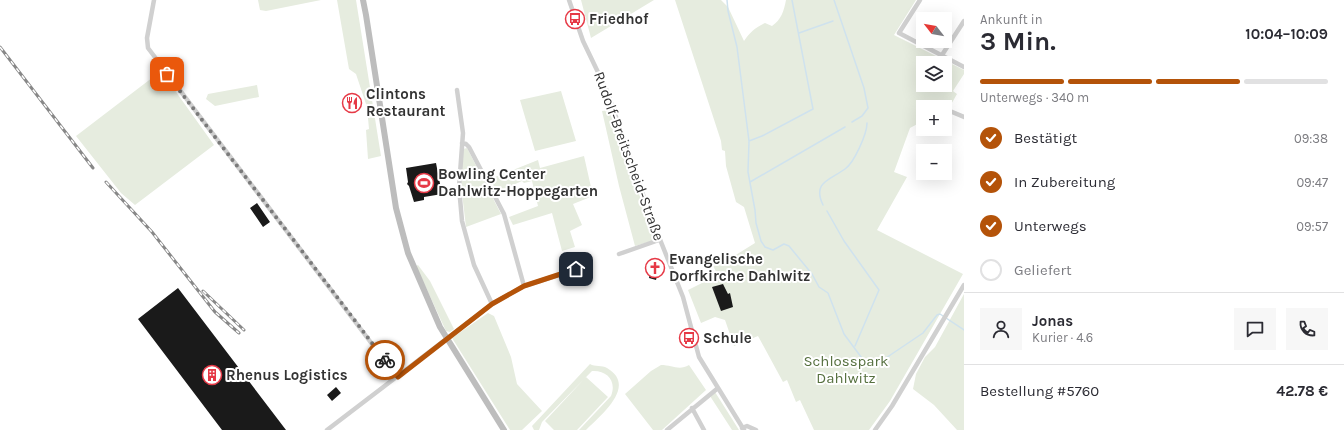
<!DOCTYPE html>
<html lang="de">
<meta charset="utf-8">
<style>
:root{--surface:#fff;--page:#f7f7f7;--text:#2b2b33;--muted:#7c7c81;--line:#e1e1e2;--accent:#b45309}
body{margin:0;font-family:Karla,sans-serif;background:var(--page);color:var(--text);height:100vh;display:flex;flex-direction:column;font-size:15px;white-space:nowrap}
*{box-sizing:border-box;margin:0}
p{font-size:13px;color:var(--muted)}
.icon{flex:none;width:22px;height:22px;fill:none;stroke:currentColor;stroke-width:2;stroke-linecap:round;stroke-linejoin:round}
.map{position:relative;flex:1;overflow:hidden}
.sheet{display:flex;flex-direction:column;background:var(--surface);width:380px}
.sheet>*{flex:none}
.needle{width:26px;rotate:301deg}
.fabs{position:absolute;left:916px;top:12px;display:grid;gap:8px}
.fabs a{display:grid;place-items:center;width:36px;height:36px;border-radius:0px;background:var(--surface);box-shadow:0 4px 16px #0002;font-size:20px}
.pin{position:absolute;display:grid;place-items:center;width:34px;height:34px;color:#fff;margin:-17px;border-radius:8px;box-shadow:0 2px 6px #0006}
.courier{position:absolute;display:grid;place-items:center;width:40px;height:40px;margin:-20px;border:3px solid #b45309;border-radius:50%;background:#fff;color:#222;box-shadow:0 1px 5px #0007}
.summary em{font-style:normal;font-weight:700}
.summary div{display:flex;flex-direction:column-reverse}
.summary{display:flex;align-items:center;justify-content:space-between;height:68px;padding:0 16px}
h1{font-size:26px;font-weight:700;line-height:30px}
.bar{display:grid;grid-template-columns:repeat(4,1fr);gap:6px 4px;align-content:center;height:48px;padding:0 16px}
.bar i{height:5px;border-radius:3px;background:var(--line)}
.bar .current{background:var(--accent)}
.bar p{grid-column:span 4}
.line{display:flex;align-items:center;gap:10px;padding:0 16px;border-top:1px solid var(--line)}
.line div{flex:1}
.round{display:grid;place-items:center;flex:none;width:42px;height:42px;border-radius:0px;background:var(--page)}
ol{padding:0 16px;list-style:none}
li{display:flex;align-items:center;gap:12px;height:44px}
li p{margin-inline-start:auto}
li .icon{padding:4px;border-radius:50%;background:var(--accent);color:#fff;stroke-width:4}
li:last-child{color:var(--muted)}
li i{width:22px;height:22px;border:2px solid var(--line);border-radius:50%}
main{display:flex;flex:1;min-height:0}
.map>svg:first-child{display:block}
.green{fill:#e6ecdf;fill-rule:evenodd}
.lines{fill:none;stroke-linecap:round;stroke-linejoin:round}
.stream{stroke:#cfe2ee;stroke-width:1.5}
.building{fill:#1a1a1a}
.minor{stroke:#d0d0d0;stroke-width:4.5}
.secondary{stroke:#bdbdbd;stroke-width:6}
.rail-casing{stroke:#888;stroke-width:3}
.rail{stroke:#fff;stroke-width:1.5;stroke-dasharray:4.5;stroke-linecap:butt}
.done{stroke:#7a7a7a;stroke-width:4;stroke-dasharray:0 7.2}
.route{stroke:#b45309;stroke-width:5}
.labels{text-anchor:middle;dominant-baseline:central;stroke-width:4;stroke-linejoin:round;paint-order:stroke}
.poi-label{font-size:15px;font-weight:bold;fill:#333;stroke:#fff;text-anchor:start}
.street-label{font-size:15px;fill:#333;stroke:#fff}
.park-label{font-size:15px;fill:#56703f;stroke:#fff}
</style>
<main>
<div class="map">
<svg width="964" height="430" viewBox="0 0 964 430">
<rect width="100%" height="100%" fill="#fff"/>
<path class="green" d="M258,0H321L266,11L260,10Z
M337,0H356L381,156L368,159L366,130L369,129L367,107L356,74L349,69Z
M581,0H654L591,38Z
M675,0H721L728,7L744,41C750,32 755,28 765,23L772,26C781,20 784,11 786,0H916L894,35L964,70V74L953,91L957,94L949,108L945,110V107H923V121L910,128L894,172L907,177L877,230L963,274L890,401L869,430H814L800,400L796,402L787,380L783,382L758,336L734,346L725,320L715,317L701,323L688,290L718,275L713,266L731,258L755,243L744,207L736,202L726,166L725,151L722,150L721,141ZM923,63H945V85H923Z
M161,71L214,145L135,205L121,193L76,136Z
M257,85L259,97L215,106L206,99L208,94Z
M561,91L576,141L535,151L520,100Z
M610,110L655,240L635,246L619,186L602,111Z
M467,148L501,214L466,227L461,185L463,149Z
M584,156L593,196L573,204L582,225L570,231L575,247L562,251L552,213L513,225L509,217L538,206L532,181L524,183L522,181L497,192L490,179L538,160L540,168Z
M418,265L430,281L454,329L450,332L446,331L416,266Z
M964,294V430H957L934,405L913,389L916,374L925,357L935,347Z
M488,313L494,316L511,357L517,384L542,411L522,430H510L452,338Z
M590,364C595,367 602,365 607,368C638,386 600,416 586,430H579L611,396C617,381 607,370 592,371L542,422L539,430H534L532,426Z
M661,365C672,365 679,371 689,365L706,390L662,430H653L625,394L651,371Z
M586,377L608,397L577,430H554L545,421Z
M715,392L739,430H732L710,396Z"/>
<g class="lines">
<path class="stream" d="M727,0L728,11L737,47L749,141L748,172L755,210L756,223L761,241L765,247L773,250L784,244L789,246L812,274L819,287L828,293L844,334L867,365L874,366L923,333L937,315L940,314L964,330
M834,0L864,88L868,108L862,116L852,122
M799,33L833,21
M749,141L762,136L813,109L792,0
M750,182L845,127
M823,205C812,182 830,180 845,169C854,163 867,134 867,123
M827,211L844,241L879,290L855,346"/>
</g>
<path class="building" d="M436,163L442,194L424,197V200L414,202L409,186L407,184L408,182L406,168Z
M257,203L270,222L263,227L250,208Z
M652,262L660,264L659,271L661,272L660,276H657L656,280L649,278Z
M723,284L728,294L730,293L733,307L721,311L712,287Z
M178,288L286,430H222L138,319Z
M336,387L341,393L332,401L327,395Z"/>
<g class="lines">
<path class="minor" d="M154,0L147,38L148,48L397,377
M569,0L583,41L607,91L649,212L683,297L699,357L744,430
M920,0L899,33L964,67
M942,55L964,21
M457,90L463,133L459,187L462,221L474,265L492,304
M945,109L964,117
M462,143L466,144L469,147L504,214L524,286
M619,254L659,240
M692,408L704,430
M742,428L747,426L756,430
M327,430L492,304L524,286L590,265
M667,430L718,388
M875,430L892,406L964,285"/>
<path class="secondary" d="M363,0L366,15L396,208L408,253L440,327L504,430"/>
<g class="rail-casing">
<path id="rail" d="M0,47L93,168
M106,182L152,232L215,312L239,333
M203,291L244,330"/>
</g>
<use href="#rail" class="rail"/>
</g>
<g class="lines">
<path class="done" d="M167,74L385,360"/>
<path class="route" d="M385,360L398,377L492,304L524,286L576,269"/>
</g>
<defs>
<g id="bus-ring" transform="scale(1)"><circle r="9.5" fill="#fff" stroke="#e63946" stroke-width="1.5"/><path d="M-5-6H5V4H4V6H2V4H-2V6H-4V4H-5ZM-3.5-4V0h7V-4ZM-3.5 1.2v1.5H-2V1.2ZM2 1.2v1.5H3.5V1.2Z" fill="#e63946"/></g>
<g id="restaurant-ring" transform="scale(1)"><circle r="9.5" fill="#fff" stroke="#e63946" stroke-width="1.5"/><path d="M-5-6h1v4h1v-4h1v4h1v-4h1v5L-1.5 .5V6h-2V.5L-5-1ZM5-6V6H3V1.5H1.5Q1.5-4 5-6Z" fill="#e63946"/></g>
<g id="stadium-ring" transform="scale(1)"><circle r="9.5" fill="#fff" stroke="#e63946" stroke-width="1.5"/><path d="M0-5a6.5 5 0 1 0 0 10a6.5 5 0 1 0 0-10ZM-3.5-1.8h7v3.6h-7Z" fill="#e63946"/></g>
<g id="church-ring" transform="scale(1)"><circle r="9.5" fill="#fff" stroke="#e63946" stroke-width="1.5"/><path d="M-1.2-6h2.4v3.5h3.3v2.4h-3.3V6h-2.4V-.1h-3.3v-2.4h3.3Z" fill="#e63946"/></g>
<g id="building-ring" transform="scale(1)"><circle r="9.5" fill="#fff" stroke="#e63946" stroke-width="1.5"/><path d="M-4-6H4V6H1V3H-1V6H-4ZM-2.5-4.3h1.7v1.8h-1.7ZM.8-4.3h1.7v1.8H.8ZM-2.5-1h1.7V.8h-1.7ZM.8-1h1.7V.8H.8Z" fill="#e63946"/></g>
</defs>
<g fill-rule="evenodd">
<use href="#bus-ring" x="575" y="19"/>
<use href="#restaurant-ring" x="352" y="103"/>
<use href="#stadium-ring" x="424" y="183"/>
<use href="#church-ring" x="655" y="268"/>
<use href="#bus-ring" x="689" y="338"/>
<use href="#building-ring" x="212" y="375"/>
</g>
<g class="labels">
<g class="poi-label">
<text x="589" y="19">Friedhof</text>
<text x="366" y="94">Clintons<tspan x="366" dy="17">Restaurant</tspan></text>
<text x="438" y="174">Bowling Center<tspan x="438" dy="17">Dahlwitz-Hoppegarten</tspan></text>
<text x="669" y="259">Evangelische<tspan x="669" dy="17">Dorfkirche Dahlwitz</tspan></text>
<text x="703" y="338">Schule</text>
<text x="226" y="375">Rhenus Logistics</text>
</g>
<g class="street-label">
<text transform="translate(629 156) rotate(70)">Rudolf-Breitscheid-Straße</text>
</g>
<g class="park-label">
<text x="846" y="361">Schlosspark<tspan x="846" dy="17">Dahlwitz</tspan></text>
</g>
</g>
</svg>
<div class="fabs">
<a><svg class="needle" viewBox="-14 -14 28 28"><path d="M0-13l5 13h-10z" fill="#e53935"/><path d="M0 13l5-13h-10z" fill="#7c7c81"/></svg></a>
<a><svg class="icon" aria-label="layers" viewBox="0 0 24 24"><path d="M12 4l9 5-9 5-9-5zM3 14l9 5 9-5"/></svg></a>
<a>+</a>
<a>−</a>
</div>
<div class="pin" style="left:167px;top:74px;background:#ea580c"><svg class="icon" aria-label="bag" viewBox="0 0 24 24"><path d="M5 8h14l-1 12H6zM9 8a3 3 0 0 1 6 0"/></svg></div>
<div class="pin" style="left:576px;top:269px;background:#1f2937"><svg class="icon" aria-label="home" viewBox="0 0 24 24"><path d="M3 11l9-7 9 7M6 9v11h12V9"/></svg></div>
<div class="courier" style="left:385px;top:360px"><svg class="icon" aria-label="bike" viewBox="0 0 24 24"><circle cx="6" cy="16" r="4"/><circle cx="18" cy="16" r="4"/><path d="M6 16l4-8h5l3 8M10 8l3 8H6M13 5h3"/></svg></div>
</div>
<section class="sheet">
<div class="summary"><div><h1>3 Min.</h1><p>Ankunft in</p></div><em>10:04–10:09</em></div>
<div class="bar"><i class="current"></i><i class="current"></i><i class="current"></i><i></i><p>Unterwegs · 340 m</p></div>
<ol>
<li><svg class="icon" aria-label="check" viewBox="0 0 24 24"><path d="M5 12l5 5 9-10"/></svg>Bestätigt<p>09:38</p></li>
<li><svg class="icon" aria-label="check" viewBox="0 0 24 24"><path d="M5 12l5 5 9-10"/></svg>In Zubereitung<p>09:47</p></li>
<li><svg class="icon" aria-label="check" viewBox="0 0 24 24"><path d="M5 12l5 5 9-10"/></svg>Unterwegs<p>09:57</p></li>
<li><i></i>Geliefert</li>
</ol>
<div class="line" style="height:72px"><a class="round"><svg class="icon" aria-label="person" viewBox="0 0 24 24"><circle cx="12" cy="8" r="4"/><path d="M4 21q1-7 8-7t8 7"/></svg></a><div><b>Jonas</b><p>Kurier · 4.6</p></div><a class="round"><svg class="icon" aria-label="chat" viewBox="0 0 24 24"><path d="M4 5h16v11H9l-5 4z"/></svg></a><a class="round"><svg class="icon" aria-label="phone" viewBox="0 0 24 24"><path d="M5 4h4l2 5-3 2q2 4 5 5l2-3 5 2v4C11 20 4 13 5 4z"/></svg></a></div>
<div class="line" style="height:52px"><div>Bestellung #5760</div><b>42.78 €</b></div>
</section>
</main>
